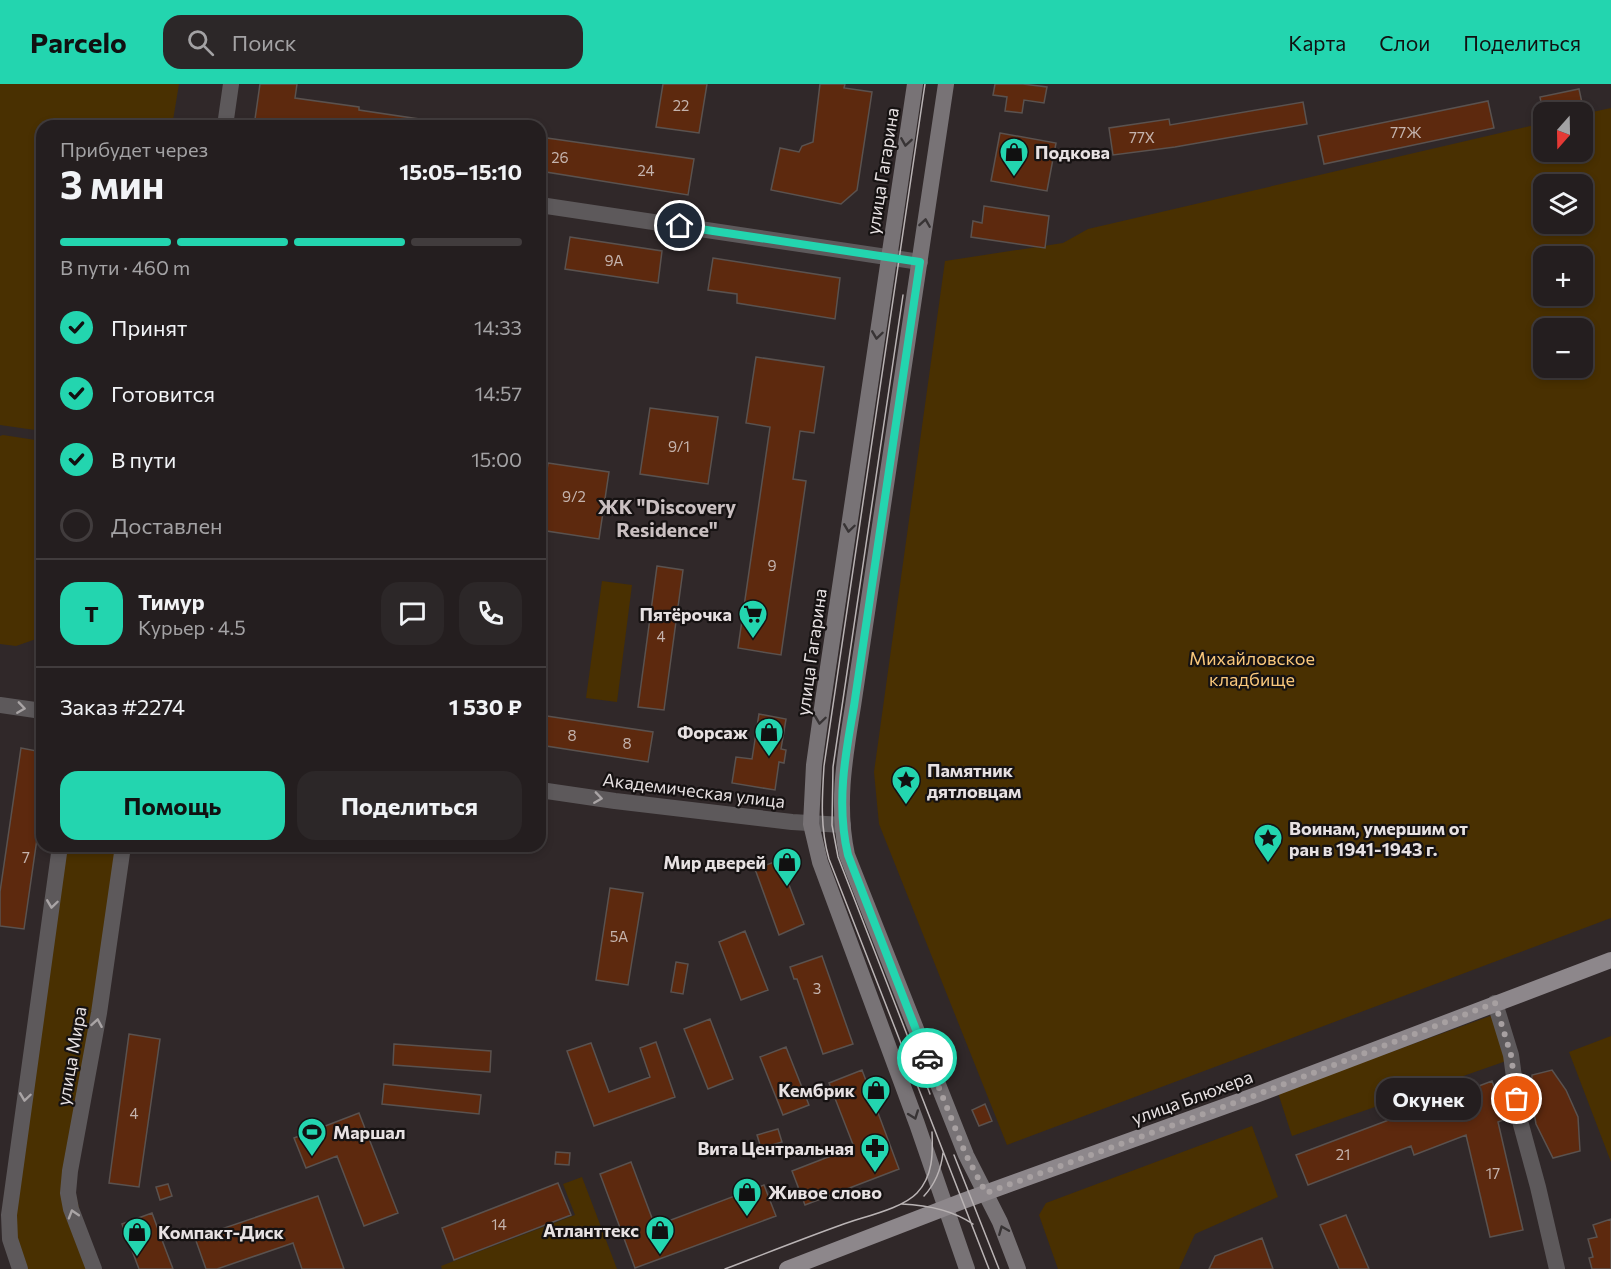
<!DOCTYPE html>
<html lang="ru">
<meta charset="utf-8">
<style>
:root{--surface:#241e1f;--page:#2c2728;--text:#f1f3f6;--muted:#a3a2a4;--line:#413c3d;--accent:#23d5af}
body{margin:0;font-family:Commissioner,sans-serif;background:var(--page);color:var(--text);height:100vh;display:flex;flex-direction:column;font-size:22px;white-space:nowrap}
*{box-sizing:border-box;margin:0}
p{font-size:20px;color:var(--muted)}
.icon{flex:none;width:33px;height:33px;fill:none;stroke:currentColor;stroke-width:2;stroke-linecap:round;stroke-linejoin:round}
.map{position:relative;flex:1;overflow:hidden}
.drawer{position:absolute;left:36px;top:36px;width:510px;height:732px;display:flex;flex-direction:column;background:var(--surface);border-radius:18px;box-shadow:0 3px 9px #0003,0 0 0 2px var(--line)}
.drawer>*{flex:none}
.needle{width:39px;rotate:200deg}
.tools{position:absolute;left:1533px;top:18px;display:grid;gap:12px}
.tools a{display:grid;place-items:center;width:60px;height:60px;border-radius:12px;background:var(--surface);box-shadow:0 3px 9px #0003,0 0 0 2px var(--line);font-size:30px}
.pin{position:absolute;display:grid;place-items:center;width:51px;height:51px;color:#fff;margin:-26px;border:3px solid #fff;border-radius:50%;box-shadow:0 2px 6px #0007}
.courier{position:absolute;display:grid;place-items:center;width:60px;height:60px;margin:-30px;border:4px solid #23d5af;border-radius:50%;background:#fff;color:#222;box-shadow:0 2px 8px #0007}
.bubble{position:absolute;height:42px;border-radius:18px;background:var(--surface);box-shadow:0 3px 9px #0003,0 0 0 2px var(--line);font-size:20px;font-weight:700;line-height:42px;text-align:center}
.headline em{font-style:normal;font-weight:700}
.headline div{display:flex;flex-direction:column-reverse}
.headline{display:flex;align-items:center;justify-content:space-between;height:102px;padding:0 24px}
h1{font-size:39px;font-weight:700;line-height:45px}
.bar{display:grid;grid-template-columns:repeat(4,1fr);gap:9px 6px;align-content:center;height:72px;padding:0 24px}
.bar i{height:8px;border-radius:4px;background:var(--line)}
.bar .current{background:var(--accent)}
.bar p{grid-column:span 4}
.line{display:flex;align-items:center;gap:15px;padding:0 24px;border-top:2px solid var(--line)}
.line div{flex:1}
.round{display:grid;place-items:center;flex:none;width:63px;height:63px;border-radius:18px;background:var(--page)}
ol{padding:0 24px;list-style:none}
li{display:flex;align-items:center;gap:18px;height:66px}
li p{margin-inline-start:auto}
li .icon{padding:6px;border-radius:50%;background:var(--accent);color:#111;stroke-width:4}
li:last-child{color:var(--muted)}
li i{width:33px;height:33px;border:3px solid var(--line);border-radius:50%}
.action{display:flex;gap:12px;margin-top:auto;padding:12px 24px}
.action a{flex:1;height:69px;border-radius:18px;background:var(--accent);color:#111;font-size:24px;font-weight:700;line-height:69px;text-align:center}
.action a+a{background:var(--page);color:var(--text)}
header{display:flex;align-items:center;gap:36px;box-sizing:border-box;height:84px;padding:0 30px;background:var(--accent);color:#111}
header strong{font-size:28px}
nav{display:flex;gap:33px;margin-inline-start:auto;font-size:21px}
.search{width:420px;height:54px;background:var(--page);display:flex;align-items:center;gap:15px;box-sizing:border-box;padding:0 21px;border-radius:18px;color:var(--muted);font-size:22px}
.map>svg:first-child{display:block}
.green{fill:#493001;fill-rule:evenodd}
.building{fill:#5d290e;stroke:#5a524f;stroke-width:1.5}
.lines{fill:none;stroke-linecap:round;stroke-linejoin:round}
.minor{stroke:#5d595b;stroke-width:16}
.tertiary{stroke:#5d595b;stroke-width:16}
.secondary{stroke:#787376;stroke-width:16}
.primary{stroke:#8d878b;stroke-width:16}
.tram{stroke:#bab4b5;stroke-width:1.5}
.oneway{stroke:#383435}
.oneway2{stroke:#a9a4a5}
.done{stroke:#a7a0a1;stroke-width:6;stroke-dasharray:0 10.8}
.route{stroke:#23d5af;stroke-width:8}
.labels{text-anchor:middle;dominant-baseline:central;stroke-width:4.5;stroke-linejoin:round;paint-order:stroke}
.number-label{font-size:15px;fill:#c4b3ad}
.poi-label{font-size:18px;font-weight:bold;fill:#e7e1e2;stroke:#161212;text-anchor:start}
.street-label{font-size:18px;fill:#e7e1e2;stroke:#161212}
.park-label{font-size:18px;fill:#f9c77b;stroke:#161212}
.neighbourhood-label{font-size:20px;font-weight:bold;fill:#cac0c1;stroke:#161212}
</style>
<header>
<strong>Parcelo</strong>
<div class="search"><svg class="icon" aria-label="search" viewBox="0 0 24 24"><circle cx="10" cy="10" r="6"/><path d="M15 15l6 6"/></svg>Поиск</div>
<nav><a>Карта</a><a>Слои</a><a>Поделиться</a></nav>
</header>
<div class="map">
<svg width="1611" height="1185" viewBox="0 0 1611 1185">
<rect width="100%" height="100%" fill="#302829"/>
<path class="green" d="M0,0H179L172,42H42V347L0,341Z
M1611,24V834L1007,1061L879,740L874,688L945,177L1063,159L1088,145L1543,39L1544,68H1582L1583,30ZM1544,100H1582V140H1544ZM1544,172H1582V212H1544ZM1544,244H1582V284H1544Z
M3,351L42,357V553L16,562L0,560V352Z
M602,497L632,501L617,618L586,614Z
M60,762H123L70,1087L94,1185H20L10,1155Z
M1493,931L1509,976L1292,1052L1278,1009Z
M1611,952V1078L1569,968Z
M1252,1042L1278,1113L1195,1150L1179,1185H1058L1039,1131L1046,1119Z
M582,1093L617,1185H442L441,1182L575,1131L563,1100Z"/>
<path class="building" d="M260,0H297L295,14L359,23V26L419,35L418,42H254Z
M663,0H707L699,49L656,43Z
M820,0H845L844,4L872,8L857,106L841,120L771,106L780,64L799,68L802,62L813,58Z
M995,0H1023L1047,3L1044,19L1024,16L1022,29L1005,27L1007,13L993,11Z
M1579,5L1584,28H1543L1540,13Z
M1488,17L1494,44L1324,80L1318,52Z
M1303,18L1307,40L1175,63L1113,71L1109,44L1169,35L1170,41Z
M1000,49L1056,59L1047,107L991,97Z
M540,53L694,75L688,111L540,87Z
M984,122L1049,132L1045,164L971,153L973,137L982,139Z
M570,153L662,167L658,199L565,185Z
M713,174L840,194L835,235L737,219V210L708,206Z
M756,273L824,283L814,349L800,347L793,395L806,397L781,571L738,564L770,343L746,339Z
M650,324L718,333L708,400L640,390Z
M548,379L609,388L599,455L540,446V436Z
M657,482L683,486L664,626L638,623Z
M759,630L786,635L781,665L786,666L784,679L779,678L775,706L732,699L736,673L752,675Z
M540,631L653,648L648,678L540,661Z
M21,664L42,668V720L24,845L0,842V808Z
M777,777L781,780L804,840L779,851L755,785Z
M610,804L643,809L628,901L596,896Z
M745,847L768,906L741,916L719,858Z
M822,872L853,960L823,970L797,895H794L790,883Z
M676,878L688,880L683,910L671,908Z
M710,935L733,995L708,1005L684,945Z
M129,950L160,955L139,1103L109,1099Z
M656,958L675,1013L594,1042L567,967L591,959L609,1008L650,993L640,964Z
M394,960L491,967L490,988L393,981Z
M786,963L809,1021L783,1031L760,973Z
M862,986L899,1085L805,1121L792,1087L854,1063L829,999Z
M1552,986L1566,1006L1578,1033L1580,1067L1553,1074L1536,1040L1531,1012L1532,991Z
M1492,997L1506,1035L1498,1038L1523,1146L1490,1153L1466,1051L1414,1071L1411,1062L1308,1101L1296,1071Z
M384,1000L481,1011L479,1030L382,1020Z
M985,1020L992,1037L979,1042L972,1026Z
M359,1029L398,1129L364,1142L337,1072L306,1084L294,1054Z
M778,1045L782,1058L761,1064L757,1051Z
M556,1068L570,1069L569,1081L555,1080Z
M631,1078L655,1142L764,1101L776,1132L635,1184L600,1090Z
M558,1099L571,1131L454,1176L442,1144Z
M168,1100L172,1112L160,1116L156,1103Z
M318,1112L344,1185H302L293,1159L217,1185H206L195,1154Z
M152,1129L159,1148L173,1185H139L122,1140Z
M1346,1131L1360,1164L1369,1185H1339L1320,1141Z
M1611,1135V1185H1592L1589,1174L1593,1173L1588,1155L1597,1153L1593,1141Z
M1262,1154L1273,1185H1209L1215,1172Z"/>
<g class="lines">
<path class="minor" d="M540,121L920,178
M0,621L42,627
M540,706L615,717L792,738L843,741
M1495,919L1511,971L1520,1037L1538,1103L1557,1185"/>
<path class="tertiary" d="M225,42L231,0
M20,1185L10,1155L9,1131L60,762
M94,1185L71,1125L68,1109L70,1087L99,929L123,762"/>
<path class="secondary" d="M915,0L823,617L814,681L811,740L820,778L917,1040L967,1185
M946,0L853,622C845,672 836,720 847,771L966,1071L1000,1138L1018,1185"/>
<path class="primary" d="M787,1185L963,1117L1256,1011L1611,876"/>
<path class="tram" d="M925,0L824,682C822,714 820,744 829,775L989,1185
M903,211L833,683L832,741L838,773L930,1010
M954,1071L999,1185
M924,1112C936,1099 941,1086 943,1069
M902,1120C927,1121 952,1126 973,1140
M725,1185C764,1170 802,1155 841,1141C862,1133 902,1125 917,1109C933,1092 933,1070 932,1048"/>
</g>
<defs><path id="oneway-chevron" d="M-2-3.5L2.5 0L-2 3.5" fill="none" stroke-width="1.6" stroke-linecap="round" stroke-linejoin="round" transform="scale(1.5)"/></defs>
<g class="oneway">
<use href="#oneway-chevron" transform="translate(906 58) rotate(99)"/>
<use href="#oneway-chevron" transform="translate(925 139) rotate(-81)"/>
<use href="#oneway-chevron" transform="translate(877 251) rotate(98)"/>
<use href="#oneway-chevron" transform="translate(849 444) rotate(98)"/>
<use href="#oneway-chevron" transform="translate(820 636) rotate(98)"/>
<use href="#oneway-chevron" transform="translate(914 1031) rotate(70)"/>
<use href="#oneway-chevron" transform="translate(1003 1146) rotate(-112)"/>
</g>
<g class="oneway2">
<use href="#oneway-chevron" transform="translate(21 624) rotate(8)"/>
<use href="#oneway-chevron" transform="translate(598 714) rotate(8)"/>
<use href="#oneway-chevron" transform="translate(52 820) rotate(98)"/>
<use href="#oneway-chevron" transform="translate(97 939) rotate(-80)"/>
<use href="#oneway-chevron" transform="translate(25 1013) rotate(98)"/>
<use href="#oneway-chevron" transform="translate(73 1130) rotate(-107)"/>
</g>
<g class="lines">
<path class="done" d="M927,974L966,1071L986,1109L1256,1011L1495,919L1511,971L1517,1015"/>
<path class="route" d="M680,142L920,178L854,622C845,671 836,721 848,771L927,974"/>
</g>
<defs>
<g id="shop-pin" transform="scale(1.5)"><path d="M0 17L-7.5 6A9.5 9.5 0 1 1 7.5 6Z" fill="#23d5af" stroke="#161212"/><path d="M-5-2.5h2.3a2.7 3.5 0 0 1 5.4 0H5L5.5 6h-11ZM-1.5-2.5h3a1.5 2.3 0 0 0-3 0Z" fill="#111"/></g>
<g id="supermarket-pin" transform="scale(1.5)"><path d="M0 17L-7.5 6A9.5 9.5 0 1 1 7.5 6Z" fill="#23d5af" stroke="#161212"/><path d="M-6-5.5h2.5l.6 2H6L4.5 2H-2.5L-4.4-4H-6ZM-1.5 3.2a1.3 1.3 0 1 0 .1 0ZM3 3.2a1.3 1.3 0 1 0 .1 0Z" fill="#111"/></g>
<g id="sight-pin" transform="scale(1.5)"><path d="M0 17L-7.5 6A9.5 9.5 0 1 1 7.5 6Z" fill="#23d5af" stroke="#161212"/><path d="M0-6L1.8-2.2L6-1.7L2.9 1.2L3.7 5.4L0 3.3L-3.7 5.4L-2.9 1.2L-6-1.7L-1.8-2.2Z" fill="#111"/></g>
<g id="stadium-pin" transform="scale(1.5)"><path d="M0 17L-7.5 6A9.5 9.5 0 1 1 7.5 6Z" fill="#23d5af" stroke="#161212"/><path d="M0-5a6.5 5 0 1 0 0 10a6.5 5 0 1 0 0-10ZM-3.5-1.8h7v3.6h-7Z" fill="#111"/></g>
<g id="pharmacy-pin" transform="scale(1.5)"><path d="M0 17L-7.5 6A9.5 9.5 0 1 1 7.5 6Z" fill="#23d5af" stroke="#161212"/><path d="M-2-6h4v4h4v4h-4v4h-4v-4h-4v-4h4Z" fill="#111"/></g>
</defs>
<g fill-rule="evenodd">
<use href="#shop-pin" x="1014" y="68"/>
<use href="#supermarket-pin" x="753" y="530"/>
<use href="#shop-pin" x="769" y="648"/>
<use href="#sight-pin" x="906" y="696"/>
<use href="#sight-pin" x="1268" y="754"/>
<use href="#shop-pin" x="787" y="778"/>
<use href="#shop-pin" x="876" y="1006"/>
<use href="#stadium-pin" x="312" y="1048"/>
<use href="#pharmacy-pin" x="875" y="1064"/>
<use href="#shop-pin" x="747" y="1108"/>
<use href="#shop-pin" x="660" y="1146"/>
<use href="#shop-pin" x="137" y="1148"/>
</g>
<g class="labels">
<g class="number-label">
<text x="681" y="21">22</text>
<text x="1406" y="48">77Ж</text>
<text x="1142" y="53">77Х</text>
<text x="560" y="73">26</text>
<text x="646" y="86">24</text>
<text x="614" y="176">9А</text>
<text x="679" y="362">9/1</text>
<text x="574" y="412">9/2</text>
<text x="772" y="481">9</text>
<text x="661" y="552">4</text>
<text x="572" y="651">8</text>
<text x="627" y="659">8</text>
<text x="26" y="773">7</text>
<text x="619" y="852">5А</text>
<text x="817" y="904">3</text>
<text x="134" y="1029">4</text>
<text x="1343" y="1070">21</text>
<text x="1493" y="1089">17</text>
<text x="499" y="1140">14</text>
</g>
<g class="poi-label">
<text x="1035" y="68">Подкова</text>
<text x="732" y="530" text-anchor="end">Пятёрочка</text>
<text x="748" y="648" text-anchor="end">Форсаж</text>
<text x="927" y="686">Памятник<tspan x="927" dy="21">дятловцам</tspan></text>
<text x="1289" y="744">Воинам, умершим от<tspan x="1289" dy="21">ран в 1941-1943 г.</tspan></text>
<text x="766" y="778" text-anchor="end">Мир дверей</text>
<text x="855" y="1006" text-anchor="end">Кембрик</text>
<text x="333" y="1048">Маршал</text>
<text x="854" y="1064" text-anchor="end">Вита Центральная</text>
<text x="768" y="1108">Живое слово</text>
<text x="639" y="1146" text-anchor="end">Атланттекс</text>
<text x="158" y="1148">Компакт-Диск</text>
</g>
<g class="street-label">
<text transform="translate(882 87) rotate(-81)">улица Гагарина</text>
<text transform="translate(811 568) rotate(-82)">улица Гагарина</text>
<text transform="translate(694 706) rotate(7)">Академическая улица</text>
<text transform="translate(71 972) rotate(-80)">улица Мира</text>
<text transform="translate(1192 1013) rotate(-20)">улица Блюхера</text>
</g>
<g class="park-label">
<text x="1252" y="574">Михайловское<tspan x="1252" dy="21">кладбище</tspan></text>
</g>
<g class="neighbourhood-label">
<text x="667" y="422">ЖК "Discovery<tspan x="667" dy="23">Residence"</tspan></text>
</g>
</g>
</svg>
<div class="tools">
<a><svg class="needle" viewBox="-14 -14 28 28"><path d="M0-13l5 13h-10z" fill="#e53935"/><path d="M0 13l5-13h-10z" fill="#a3a2a4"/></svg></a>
<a><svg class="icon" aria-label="layers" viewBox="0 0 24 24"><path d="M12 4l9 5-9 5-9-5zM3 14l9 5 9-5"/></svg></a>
<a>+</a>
<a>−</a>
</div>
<div class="pin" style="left:1517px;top:1015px;background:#ea580c"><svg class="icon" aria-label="bag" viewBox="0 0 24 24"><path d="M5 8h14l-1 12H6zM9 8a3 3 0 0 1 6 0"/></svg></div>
<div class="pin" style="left:680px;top:142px;background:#1f2937"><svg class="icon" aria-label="home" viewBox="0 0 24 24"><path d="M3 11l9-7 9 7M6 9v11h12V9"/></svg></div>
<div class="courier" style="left:927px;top:974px"><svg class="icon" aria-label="car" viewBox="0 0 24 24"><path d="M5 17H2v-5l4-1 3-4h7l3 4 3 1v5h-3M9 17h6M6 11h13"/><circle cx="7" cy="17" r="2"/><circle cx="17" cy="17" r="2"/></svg></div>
<div class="bubble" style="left:1376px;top:994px;width:105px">Окунек</div>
<section class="drawer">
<div class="headline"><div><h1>3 мин</h1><p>Прибудет через</p></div><em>15:05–15:10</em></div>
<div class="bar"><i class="current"></i><i class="current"></i><i class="current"></i><i></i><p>В пути · 460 m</p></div>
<ol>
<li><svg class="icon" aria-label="check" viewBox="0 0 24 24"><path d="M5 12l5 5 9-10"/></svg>Принят<p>14:33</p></li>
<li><svg class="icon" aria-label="check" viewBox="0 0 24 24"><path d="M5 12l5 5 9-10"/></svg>Готовится<p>14:57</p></li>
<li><svg class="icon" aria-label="check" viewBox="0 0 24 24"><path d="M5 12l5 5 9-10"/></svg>В пути<p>15:00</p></li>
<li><i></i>Доставлен</li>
</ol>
<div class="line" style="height:108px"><b class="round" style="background:var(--accent);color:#111">Т</b><div><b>Тимур</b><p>Курьер · 4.5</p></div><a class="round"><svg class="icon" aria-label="chat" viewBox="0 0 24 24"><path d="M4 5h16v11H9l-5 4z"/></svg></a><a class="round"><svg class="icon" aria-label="phone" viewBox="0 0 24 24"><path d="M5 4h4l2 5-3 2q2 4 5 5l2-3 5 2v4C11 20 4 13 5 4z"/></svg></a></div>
<div class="line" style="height:78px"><div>Заказ #2274</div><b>1 530 ₽</b></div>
<div class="action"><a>Помощь</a><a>Поделиться</a></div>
</section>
</div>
